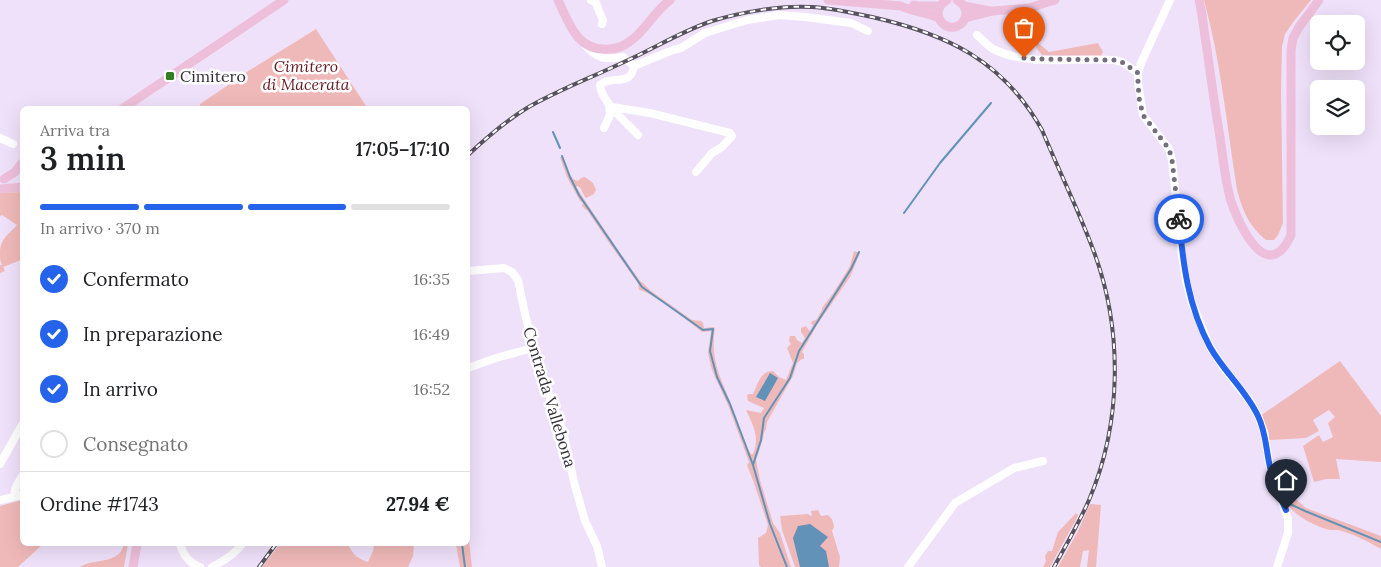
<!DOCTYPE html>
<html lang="it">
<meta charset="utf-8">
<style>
:root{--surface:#fff;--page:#f2f2f2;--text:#202124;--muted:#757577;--line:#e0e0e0;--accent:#2563eb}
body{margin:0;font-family:Lora,serif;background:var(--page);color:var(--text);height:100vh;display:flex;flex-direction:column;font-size:19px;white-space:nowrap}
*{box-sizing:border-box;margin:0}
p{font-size:16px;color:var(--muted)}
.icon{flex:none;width:28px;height:28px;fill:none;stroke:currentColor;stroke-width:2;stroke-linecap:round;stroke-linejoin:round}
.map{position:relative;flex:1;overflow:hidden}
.sheet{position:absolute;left:20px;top:106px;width:450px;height:440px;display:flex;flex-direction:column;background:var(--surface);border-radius:8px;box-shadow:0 5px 20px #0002}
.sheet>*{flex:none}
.tools{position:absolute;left:1310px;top:15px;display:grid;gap:10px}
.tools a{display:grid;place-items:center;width:55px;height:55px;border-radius:8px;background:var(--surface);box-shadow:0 5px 20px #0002;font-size:25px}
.pin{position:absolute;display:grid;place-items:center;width:42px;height:42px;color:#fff;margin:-51px -21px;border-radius:50% 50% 50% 0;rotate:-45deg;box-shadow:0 0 5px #0007}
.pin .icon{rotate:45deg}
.courier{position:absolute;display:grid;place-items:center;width:50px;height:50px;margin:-25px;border:4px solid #2563eb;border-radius:50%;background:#fff;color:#222;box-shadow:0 1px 6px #0007}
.overview em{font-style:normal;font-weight:600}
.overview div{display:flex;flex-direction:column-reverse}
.overview{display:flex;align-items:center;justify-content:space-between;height:85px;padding:0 20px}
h1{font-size:32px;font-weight:600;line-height:38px}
.bar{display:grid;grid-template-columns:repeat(4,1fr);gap:8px 5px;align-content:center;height:60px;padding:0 20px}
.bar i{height:6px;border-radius:4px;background:var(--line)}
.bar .on{background:var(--accent)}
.bar p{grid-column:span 4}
.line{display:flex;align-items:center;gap:12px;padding:0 20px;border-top:1px solid var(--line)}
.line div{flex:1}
ol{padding:0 20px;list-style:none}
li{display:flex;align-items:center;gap:15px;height:55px}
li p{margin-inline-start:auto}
li .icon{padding:5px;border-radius:50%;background:var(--accent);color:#fff;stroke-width:4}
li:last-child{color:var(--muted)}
li i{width:28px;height:28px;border:2px solid var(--line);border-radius:50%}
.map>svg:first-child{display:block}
.green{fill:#f0b9b9}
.water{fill:#6292b7}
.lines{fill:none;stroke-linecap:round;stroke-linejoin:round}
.stream{stroke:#6292b7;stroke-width:2}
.minor{stroke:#fff;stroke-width:8}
.major{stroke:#eebfda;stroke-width:9}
.rail-casing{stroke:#58515e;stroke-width:4}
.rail{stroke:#fff;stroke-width:2;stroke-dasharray:5.5;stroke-linecap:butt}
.done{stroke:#766e7d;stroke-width:5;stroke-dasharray:0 9}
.route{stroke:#2563eb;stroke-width:6}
.poi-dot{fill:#347d23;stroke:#fff;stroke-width:2}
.labels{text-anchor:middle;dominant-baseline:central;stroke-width:5;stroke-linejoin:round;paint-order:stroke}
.park-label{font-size:16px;font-style:italic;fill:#641922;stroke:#fff}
.poi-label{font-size:16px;fill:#35303a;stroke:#fff;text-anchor:start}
.street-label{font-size:16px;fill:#35303a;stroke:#fff}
</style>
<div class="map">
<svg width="1381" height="567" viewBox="0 0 1381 567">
<rect width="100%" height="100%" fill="#efe1fa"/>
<path class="green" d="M1204,0H1311L1294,21L1285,34L1282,47L1281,91L1283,223L1278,235L1274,240H1266C1248,225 1243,211 1237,190C1227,127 1221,62 1204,0Z
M1038,23L1035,26L1036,41L1049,52L1098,43L1103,52L1101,56L1042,55L1037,49L1030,31L1032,26Z
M316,29L368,109H200V104L234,81L236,84L247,77L245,73Z
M560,157H563L570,174L573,179L578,181L581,178L585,177L593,183L596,190L594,194L586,198C582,194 582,188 578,186L576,187L618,250L640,281L643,283L651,291L692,320L701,321L703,323L704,328L713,327L715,328C710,360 720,376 731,404C737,419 742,434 748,449L751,454H753C760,437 753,425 746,410L761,413L764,408L748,401L747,395L749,394H753C758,384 760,371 773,371L779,377L786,380L793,363L787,348L791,344L789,341L790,336H795L797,340L802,343L805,338L801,332V328L806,326L808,329L810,331L813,325L811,324L812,321L816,320L822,310V308L834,292L850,266L854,251L860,253L850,277L817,325L802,352L804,354V359H802L797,363L793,376L767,422L766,429L764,433L762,442L756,460L760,480L773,523L780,533L791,567H761L759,565L758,538L766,533L768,525L754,483L747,465L749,462L728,405L715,377L711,367L708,353L711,331L702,332C691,323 651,291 639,290L638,283L612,247L587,210H586L582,206L583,203L580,201L567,177Z
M22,192V257L21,258V260L3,267L5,271L0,273V265H2C0,261 0,258 0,253C0,239 8,235 17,225L2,215L0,216V193Z
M1340,361L1381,416V462L1336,459L1340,479H1326L1314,482L1303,446L1319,435L1323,442L1333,437L1328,423L1335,417L1329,410L1313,420L1319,431L1306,438L1269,440L1268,430L1260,416Z
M1283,497L1294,498L1306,508L1381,536V549C1369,542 1355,535 1342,531C1337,529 1331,531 1326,529C1310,524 1290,513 1283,497Z
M22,500V544H43L18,567H0V506Z
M1090,504L1101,505L1096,567H1087L1089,550L1083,551L1080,567H1058L1077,533Z
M818,510L821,516L828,515L832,519L834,527L832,531L840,557L839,567H795L782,530L780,516C783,516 805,514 808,514C810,515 811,516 812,516L811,511Z
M1076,513L1078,516L1050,567H1043L1046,561L1045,556L1048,551H1052L1058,532Z
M468,531L472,567H460L456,544H468Z
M124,544H128L124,567H80C93,558 120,565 124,544Z
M280,544H348C352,554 358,559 368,562L373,551L374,544H414L413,556L408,567H262Z"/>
<path class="water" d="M770,373L778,378L765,401L756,397Z
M810,524L828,537L820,546L826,551L829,567H800L793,538L798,526Z"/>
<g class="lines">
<path class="stream" d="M553,132L560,148
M562,156L570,177L579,195L642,287L703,330L713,329L710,351L717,377L730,404L753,465
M904,213L940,163L991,103
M1290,504L1305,511L1381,542
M462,544L465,567
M787,567L770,524L753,465L761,440L764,418L790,378L799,351L851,269L859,252"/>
<path class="minor" d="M591,0L596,3L599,11L603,20L602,24
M1170,0L1141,63L1138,73V82L1143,115L1169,149L1172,160L1182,255L1186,281L1192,303L1210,347L1223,367L1252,404L1259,418L1264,432L1270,468L1277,489L1288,519V533L1277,567
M977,35C983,40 988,47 995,50C1032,67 1076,57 1114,60L1122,62L1138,73
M585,45C597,59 605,60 623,57L634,66C631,88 611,74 600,85C602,103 626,122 638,135
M634,66L673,50L681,48L705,33L747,20L779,15L805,17L851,23L868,31
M612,107L650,113L730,133L732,136L722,147L712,153L696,172
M604,128L610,115L609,105
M0,138L13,144
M468,271L504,268L512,272L518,280L525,314L540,372L563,431L574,482L585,521L597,546L602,567
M468,368L496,358L533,348
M0,464L22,425
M15,496C13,489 19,482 22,476
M0,500L22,495
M180,544C183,555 189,563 200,567
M212,567C224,561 234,555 242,544
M908,567L955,503L1014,468L1043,461"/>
<path class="major" d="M558,0C569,23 577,52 609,49C617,49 626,45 633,39C647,28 655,11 670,0
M828,0L901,6C913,12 927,12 939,18
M947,0C927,12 945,36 961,24C964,21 966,17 966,13C966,7 962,3 957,0
M1199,0C1203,16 1204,33 1207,49C1211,79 1215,108 1220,137C1223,158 1225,181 1231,201C1236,216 1252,254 1270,255C1281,255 1287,244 1291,235V50L1293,38L1299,27L1319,0
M914,5L918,6H940
M964,6L990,11
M965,18L993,11L1029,8L1055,0
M122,109L284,0
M4,179L15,172L22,163
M0,189L22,187
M133,567L137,544"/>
<g class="rail-casing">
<path id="rail" d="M468,155C486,138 506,121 527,108C558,90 593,77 626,61C655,48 682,31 712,21C742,12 781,5 812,7C832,8 852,13 872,17C946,34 1003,60 1042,130C1059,171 1079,211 1094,252C1123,330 1122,423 1089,500C1079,523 1066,545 1054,567
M259,567L276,544"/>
</g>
<use href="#rail" class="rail"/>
</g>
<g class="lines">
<path class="done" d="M1024,58L1035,59L1114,60L1122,62L1138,73V82L1139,98L1143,115L1169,149L1172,160L1179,219"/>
<path class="route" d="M1179,219C1183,264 1188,306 1210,347C1224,372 1246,390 1258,416C1266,432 1266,450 1270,467C1273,482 1280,496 1286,510"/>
</g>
<rect class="poi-dot" x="165" y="71" width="10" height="10" rx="2.5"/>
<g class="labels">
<g class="park-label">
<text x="306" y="66">Cimitero<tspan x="306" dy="18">di Macerata</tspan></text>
</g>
<g class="poi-label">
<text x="180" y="76">Cimitero</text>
</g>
<g class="street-label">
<text transform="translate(550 397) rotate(73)">Contrada Vallebona</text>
</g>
</g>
</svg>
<div class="tools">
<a><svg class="icon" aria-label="locate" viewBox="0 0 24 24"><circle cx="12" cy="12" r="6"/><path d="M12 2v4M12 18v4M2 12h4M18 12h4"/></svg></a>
<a><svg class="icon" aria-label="layers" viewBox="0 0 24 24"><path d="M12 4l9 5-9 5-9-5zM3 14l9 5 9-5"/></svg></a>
</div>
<div class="pin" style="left:1024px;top:58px;background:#ea580c"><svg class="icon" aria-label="bag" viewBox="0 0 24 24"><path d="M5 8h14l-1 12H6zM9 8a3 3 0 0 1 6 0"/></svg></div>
<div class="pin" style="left:1286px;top:510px;background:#1f2937"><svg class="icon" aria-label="home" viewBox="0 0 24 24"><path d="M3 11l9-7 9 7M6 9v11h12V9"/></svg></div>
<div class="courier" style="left:1179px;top:219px"><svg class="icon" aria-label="bike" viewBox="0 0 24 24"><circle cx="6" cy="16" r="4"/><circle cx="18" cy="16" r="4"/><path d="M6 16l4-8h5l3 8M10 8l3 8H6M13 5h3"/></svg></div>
<section class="sheet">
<div class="overview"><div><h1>3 min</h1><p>Arriva tra</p></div><em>17:05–17:10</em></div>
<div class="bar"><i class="on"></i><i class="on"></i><i class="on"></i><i></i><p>In arrivo · 370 m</p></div>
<ol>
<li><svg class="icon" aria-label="check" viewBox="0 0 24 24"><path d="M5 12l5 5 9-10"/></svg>Confermato<p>16:35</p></li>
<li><svg class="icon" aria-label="check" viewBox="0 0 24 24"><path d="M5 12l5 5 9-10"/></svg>In preparazione<p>16:49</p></li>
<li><svg class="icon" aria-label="check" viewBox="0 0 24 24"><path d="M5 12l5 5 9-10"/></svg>In arrivo<p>16:52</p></li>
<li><i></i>Consegnato</li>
</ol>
<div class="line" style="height:65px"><div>Ordine #1743</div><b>27.94 €</b></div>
</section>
</div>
